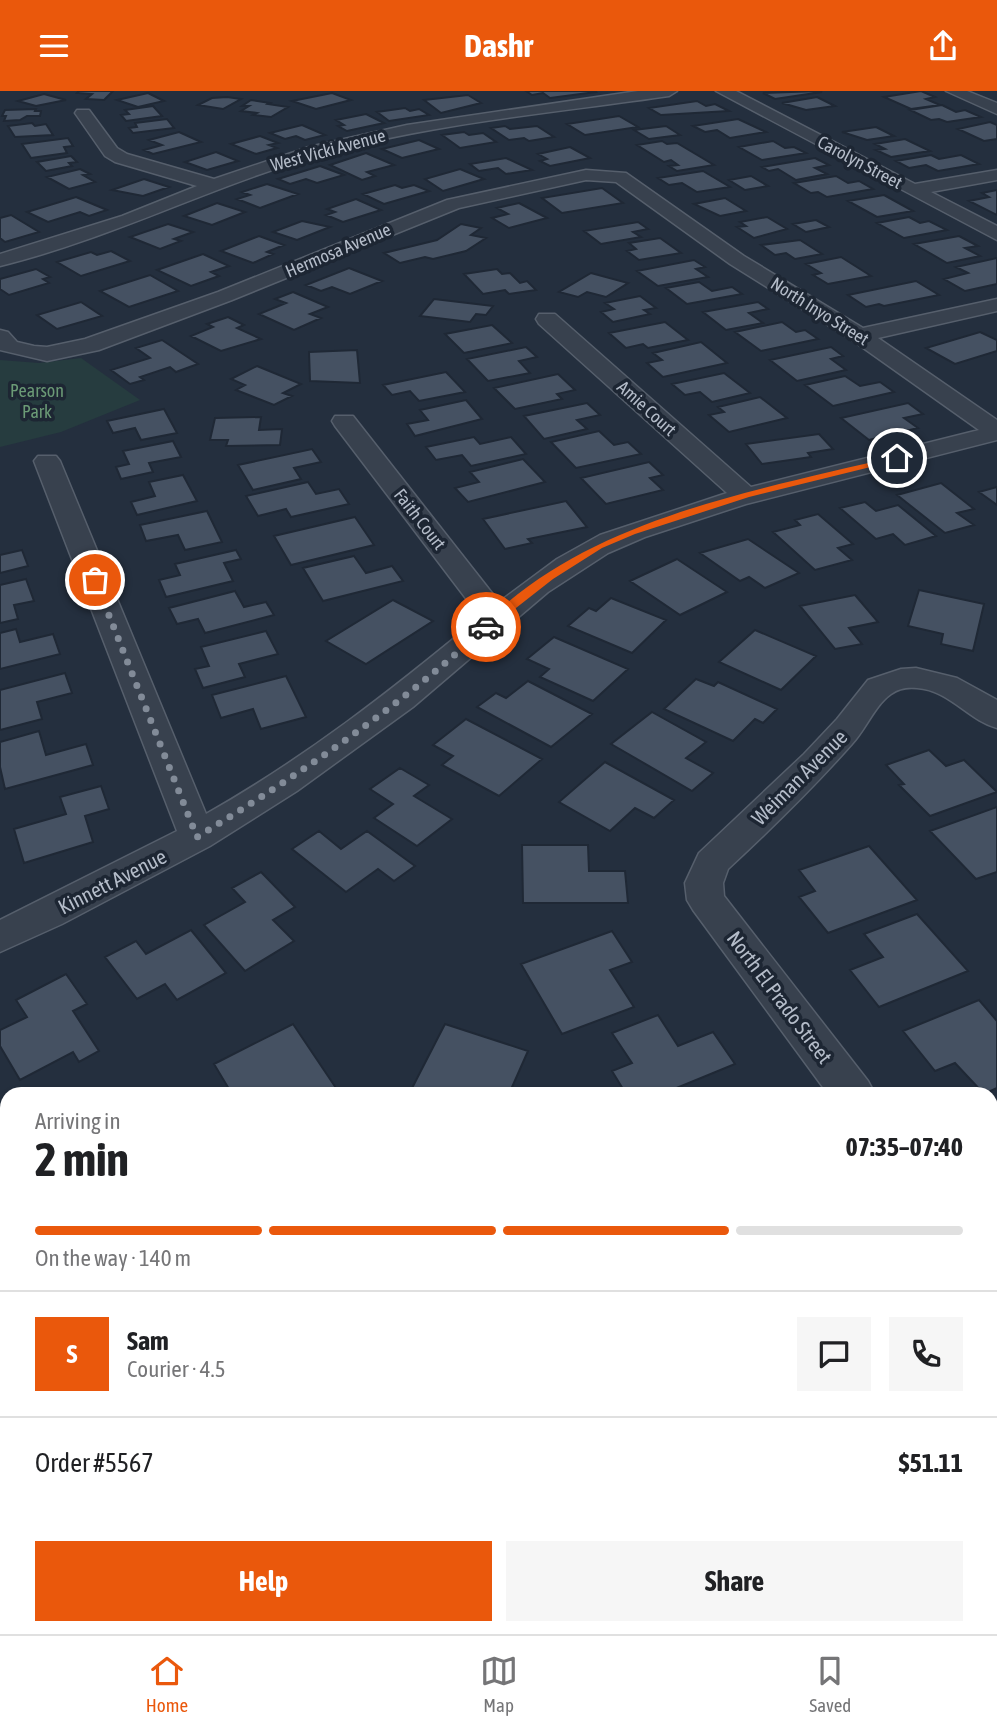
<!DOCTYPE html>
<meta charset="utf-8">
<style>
:root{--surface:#fff;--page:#f6f6f6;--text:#202124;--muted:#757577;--line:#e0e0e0;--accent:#ea580c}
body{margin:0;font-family:"Asap Condensed",sans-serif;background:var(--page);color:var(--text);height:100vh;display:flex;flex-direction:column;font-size:26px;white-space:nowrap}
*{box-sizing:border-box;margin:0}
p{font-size:23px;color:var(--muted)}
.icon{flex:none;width:38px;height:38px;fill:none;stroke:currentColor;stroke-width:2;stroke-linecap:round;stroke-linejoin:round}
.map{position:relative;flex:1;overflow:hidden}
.panel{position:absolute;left:0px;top:996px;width:998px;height:548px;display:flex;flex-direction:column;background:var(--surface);border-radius:21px 21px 0 0;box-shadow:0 2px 5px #0004}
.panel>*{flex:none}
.pin{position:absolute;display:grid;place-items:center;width:60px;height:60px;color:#fff;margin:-30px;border:4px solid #fff;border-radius:50%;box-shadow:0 2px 7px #0007}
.courier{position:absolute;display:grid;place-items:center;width:70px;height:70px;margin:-35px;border:5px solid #ea580c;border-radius:50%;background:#fff;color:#222;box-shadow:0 2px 9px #0007}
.head em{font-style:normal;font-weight:700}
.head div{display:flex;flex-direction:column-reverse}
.head{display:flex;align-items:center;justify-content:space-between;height:119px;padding:0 35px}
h1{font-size:46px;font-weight:700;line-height:52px}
.bar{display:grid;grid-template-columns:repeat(4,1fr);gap:10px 7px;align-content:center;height:84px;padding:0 35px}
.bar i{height:9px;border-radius:5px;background:var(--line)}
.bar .active{background:var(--accent)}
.bar p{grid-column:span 4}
.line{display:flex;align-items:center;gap:18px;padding:0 35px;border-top:2px solid var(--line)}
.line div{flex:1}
.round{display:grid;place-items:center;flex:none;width:74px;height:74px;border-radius:0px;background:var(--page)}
.primary-button{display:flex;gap:14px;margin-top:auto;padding:14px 35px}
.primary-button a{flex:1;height:80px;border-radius:0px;background:var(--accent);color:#fff;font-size:28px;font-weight:700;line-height:80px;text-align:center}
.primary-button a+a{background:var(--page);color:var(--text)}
header{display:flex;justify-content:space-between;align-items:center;height:91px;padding:0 35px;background:var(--accent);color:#fff;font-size:32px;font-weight:700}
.dock{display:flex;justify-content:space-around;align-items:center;height:98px;border-top:2px solid var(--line);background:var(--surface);font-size:19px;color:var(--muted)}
.dock a{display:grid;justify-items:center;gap:4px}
.dock .active{color:var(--accent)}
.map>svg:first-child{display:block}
.green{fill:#263c3f}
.building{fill:#455162;stroke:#1f2835;stroke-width:2}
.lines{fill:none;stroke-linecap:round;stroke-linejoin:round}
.minor-casing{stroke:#565f6c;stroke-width:3}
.minor{fill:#38414e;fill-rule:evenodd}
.route{fill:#ea580c}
.done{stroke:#828b98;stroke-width:7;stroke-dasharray:0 12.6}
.labels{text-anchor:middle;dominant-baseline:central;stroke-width:7;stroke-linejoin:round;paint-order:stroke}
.far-street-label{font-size:18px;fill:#b4bcc9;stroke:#1d2633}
.far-park-label{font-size:18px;fill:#6b9a76;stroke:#1d2633}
.street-label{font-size:21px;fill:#b4bcc9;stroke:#1d2633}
</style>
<header><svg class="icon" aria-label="menu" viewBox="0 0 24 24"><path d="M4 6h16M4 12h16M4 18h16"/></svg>Dashr<svg class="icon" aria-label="share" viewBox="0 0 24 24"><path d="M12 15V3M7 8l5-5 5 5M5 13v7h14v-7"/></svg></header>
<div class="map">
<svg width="997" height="1543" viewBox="0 0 997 1543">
<rect width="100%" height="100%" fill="#242f3e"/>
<path class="green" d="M81,267L140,309L61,341L0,356V269L39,272Z"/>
<path class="building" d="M79,0H113L104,9L86,8L92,3L77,2Z
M526,0H595L596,1L550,7L543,2L532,4Z
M819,0L822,1L775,8L763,2Z
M921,0L935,6L926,8L940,14L911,18L884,6Z
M148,2L164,10L138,16L117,9Z
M332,2L351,9L316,18L292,10Z
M44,3L66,9L36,15L18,10Z
M468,4L481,12L441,22L424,9Z
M227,6L241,8L223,18L198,14L212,7Z
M817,6L835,15L806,19L782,12Z
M251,9L270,12L268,13L288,16L271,26L253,24L257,22L241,20L249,15H242Z
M697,10L706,15L715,13L729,20L661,24L649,17Z
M942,14L956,21L965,19L981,26L947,31L939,28L931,29L910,19Z
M153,15L162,25L126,30L121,24L129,23L125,19Z
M405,17L410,20L419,18L429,24L389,30L377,21Z
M36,18L35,20H41L40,25H27L20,29L4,30L6,25H2L5,19Z
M366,23L384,32L347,40L338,35L344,34L336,29Z
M619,25L638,36L585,44L567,33Z
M167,28L174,37L133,42L129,37L137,36L135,32Z
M738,28L766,41L730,47L717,39L705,41L693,35Z
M990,31L997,34V48L984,50L958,38Z
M32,32L35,35L46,33L53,44L15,46L8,35Z
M302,34L325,44L305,49L296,45L285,48L270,42Z
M505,35L510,38L537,35L554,46L529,50L524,47L509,49L491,37Z
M666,35L680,44L649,48L634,39Z
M876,36L894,45L867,49L842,41Z
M179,41L201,51L153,63L144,59L162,54L149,49Z
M464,41L469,44L483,42L496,51L460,57L442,44Z
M260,45L278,52L269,54L277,57L256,63L231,53Z
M68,47L73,55L64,56L67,62L31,67L22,53Z
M905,48L930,60L891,66L876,59L885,58L875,53Z
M419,49L439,58L402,67L382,58Z
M662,50L667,53L677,52L714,74L677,80L669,75L678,74L671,69L664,71L637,54Z
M773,50L785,57L794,56L806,62L762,69L739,56Z
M570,56L590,67L550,75L540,70L547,68L538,63Z
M216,61L238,70L207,79L185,71Z
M366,62L394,74L367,81L375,85L362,89L330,74Z
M931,64L939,68L961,64L979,73L938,80L926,74L909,77L896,70Z
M71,65L77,71L69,72L72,75L46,80L37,71Z
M506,67L532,79L506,83L498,77L479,80L470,73Z
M815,67L829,74L815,77L827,83L796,89L778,78L769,80L762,76Z
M320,75L344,84L317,92L306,88L290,93L278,88Z
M80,78L90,83L83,84L95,91L69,98L47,86Z
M460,78L484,88L443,100L425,88Z
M703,80L730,96L697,101L682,92L669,94L658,87Z
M751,85L768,95L745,99L729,89Z
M836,85L848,92L859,90L873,98L827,106L818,101L811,102L794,92Z
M144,88L169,96L143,105L112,99Z
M267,93L298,103L260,117L237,108L250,104L242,101Z
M395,94L402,97L414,94L429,100L384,113L363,103Z
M602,97L623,112L562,122L542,107Z
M997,99V124L969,110L989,106L982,102Z
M884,104L913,120L877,126L848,110Z
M76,106L107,119L89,125L80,121L48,131L27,121Z
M725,107L746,120L720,125L694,113Z
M356,108L381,119L343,131L326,124L335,121L327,118Z
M217,112L245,121L212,134L184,125Z
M519,112L547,127L509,137L492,127L508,123L497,117Z
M11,124L39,141L5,151L0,147V127Z
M767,126L787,138L754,147L737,136L746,135L740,131Z
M909,126L920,132L929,130L947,139L904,147L877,132Z
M816,129L829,136L806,141L793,133Z
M302,130L330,136L297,149L273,141Z
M638,131L648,138L633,141L641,146L601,153L584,140Z
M168,133L193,141L174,148L181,150L160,158L130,146Z
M461,133L481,137L471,144L486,147L466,160L433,168L425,166L400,172L384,162L437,149Z
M259,145L284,154L267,161L273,163L253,172L221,160Z
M959,145L978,155L965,157L980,165L947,172L914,153Z
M660,147L681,162L639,169L627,160L636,158L629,152Z
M800,149L822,163L795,168L786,162L775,164L761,154Z
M111,160L130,170L81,185L57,171L91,161L97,164Z
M203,163L229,175L211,181L219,185L191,195L157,179Z
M841,166L871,185L828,193L813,184L821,182L806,173Z
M997,167V193L965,200L944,188L968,182L956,176Z
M694,169L705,176L696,178L708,186L658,195L637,180Z
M349,177L382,190L350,203L332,196L321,200L306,194Z
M36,178L50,186L43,188L49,192L9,204L0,198V188Z
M497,178L502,183L510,182L520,192L527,190L536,199L509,203L505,199L483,203L464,183Z
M591,182L628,192L606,206L587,201L578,206L559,201Z
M150,184L178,200L129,216L100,200Z
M916,190L939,204L884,215L879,213L866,216L848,204Z
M699,191L712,200L732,196L742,203L687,213L666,197Z
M293,201L328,216L310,223L321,227L294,239L259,223L286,212L275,208Z
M640,205L656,217L644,219L650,223L613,231L601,221L614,218L605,212Z
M434,208L493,215L486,224L476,223L470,231L420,225Z
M81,211L102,225L57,238L37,224Z
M758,211L768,218L749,222L763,232L726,239L703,221Z
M228,226L244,234L237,237L261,248L221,260L191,245L213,236L207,233Z
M665,231L688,249L648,257L643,253L626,257L609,242Z
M782,231L796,241L805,239L818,248L761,260L735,241Z
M492,234L512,252L464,262L445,243Z
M980,241L997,249V260L955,273L926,257Z
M162,249L198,273L176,281L170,276L140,286L144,289L130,293L111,279L150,267L136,257Z
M701,251L727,272L663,286L647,272L662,269L653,262Z
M526,256L537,266L519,270L530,282L488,290L467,268Z
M831,256L843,265L831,268L846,279L797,290L770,269Z
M357,259L360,292L310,290L309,261Z
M257,275L301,293L283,302L292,305L274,314L236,299L245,294L231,288Z
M446,281L465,301L419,310L410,300L392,304L383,294Z
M724,282L750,302L712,311L700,301L685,304L672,293Z
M558,283L575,299L557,303L562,308L515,318L494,297Z
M845,285L860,295L880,291L894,301L833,315L805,294Z
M760,306L787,327L729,341L709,324L724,321L718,316Z
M466,309L482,328L415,345L407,333L428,329L420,319Z
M587,312L600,324L577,329L587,338L544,348L524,325Z
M908,312L923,323L904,327L918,337L869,349L841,327Z
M164,318L177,342L141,349L135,337L113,342L107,330Z
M261,326L259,339L282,338L280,354L226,355L228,349H210L215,327Z
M599,340L614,354L628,351L641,363L576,377L551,351Z
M819,343L833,358L808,362L811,366L762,373L746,353Z
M474,346L480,353L511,346L526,363L471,375L462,364L436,369L426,356Z
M173,350L181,366L149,372L153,381L121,388L116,376L129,373L123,360Z
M312,358L321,371L294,377L301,388L253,399L238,374Z
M523,368L545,391L468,411L455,397L479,391L470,381Z
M649,371L663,384L650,387L663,399L606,413L581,387Z
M183,384L197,410L137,424L131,411L155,405L149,391Z
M308,391L316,403L339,398L349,413L291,426L286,418L258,425L246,405Z
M941,392L974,418L957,422L974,434L945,442L897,404Z
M997,396V414L979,401Z
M566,410L587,436L528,448L532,452L505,458L483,428Z
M865,411L876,420L898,414L936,445L905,454L893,443L876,448L840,417Z
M207,420L222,451L185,459L178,444L146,450L140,434Z
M818,423L853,453L838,457L852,469L815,479L773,441L800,434L795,429Z
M355,426L374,454L291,474L274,445Z
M748,448L799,482L765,497L749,486L740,490L700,462Z
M22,459L28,475L0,482V464Z
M236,459L241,468L224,472L233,490L166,506L159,489L180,484L175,473Z
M354,465L366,482L392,475L403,490L323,510L303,477Z
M677,468L727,501L680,524L630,490Z
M26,488L34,510L14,514L18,528L0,532V494Z
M919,499L984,513L973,560L941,553L943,543L908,535Z
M235,500L244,516L266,511L274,524L205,542L198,528L177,533L169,517Z
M855,504L878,531L849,537L862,553L835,558L800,515Z
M611,507L666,529L632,562L568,535L589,517L596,520Z
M393,509L433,530L366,573L326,550Z
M16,538L20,551L53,543L60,563L0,578V542Z
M755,539L816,565L781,599L719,571Z
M266,540L278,563L239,573L245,586L203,597L195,578L209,575L201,556Z
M554,546L628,578L593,610L540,586L549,578L527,568Z
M65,582L72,602L37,611L42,628L0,639V599Z
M286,585L306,626L261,638L253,618L221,627L212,604Z
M696,588L714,595L718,591L777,618L763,632L755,628L733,650L664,618Z
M528,590L592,623L551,656L477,616L496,602L506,607Z
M652,621L706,651L686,667L713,682L692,700L611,653Z
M466,628L542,668L499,705L442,674L453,665L433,654Z
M39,640L46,664L86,653L93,674L5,698L0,676V651Z
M929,659L946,675L964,669L997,701L930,725L899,694L904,693L886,674Z
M605,671L674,709L654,727L635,717L610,740L559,711Z
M400,677L429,694L414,705L452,728L417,755L374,727L393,713L370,698Z
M101,695L109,718L85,725L93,751L24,772L14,738L66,723L60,706Z
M997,716V781L976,788L930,740Z
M319,740L341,758L367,740L415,775L394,790L378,778L346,801L292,758Z
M522,754H588L589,780H625L628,812H523Z
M869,755L917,809L828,842L799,806L815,800L799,779Z
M261,781L295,816L273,829L294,850L245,880L204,834L245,811L232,797Z
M917,823L968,880L879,916L850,879L883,866L864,843Z
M191,839L226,882L177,909L165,893L137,908L105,866L136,850L146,863Z
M612,840L632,871L610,879L634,916L562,943L521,873Z
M66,883L87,913L73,920L99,960L79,971L73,961L20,989L0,955V939L27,926L16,909Z
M979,909L997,930V997L984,1003L955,972L935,980L903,940Z
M658,924L678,955L713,941L735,973L662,1003H626L612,980L632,972L612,942Z
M293,933L340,1003H232L214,973Z
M445,933L528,960L509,1003H409Z
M7,1266V1397L0,1403V1271Z
M997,1391V1476L990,1480V1395Z
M7,1445V1536H87L88,1543H0V1448Z
M997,1523V1543H961L973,1536H990V1526Z
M239,1536H388L390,1543H225Z
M685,1536H817L820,1543H688Z"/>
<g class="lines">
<g class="minor-casing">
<path id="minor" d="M638,0H677L669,5C553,22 432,32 320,64C211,95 110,148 0,175V163L122,125L197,95L115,71L105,65L75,22L77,19H89L117,57L127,63L214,88L309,56L407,34Z
M716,0H736L915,93L997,79V89L931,101L997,135V149Z
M946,0H967L997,12V23Z
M586,79L626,82L744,165L863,237L997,208V220L878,247L997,329V349L746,413L645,446L608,462L548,501L413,616L297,700L210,755L62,833L0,861V829L177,740L34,370L38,365H56L60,370L206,723C305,667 392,599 480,526L335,335L332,330L335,325H353L499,511L557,468L600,444L727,402L539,233L536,228L539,223H555L751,396L979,339L852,249L730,173L616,91L586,89L459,117L232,209L99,259L47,270L0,259V239L8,241L17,251L34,255L47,256L85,248L218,201L447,109Z
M916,577L957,587L997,609V637C968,629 949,599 917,597C908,596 899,597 891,603C875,614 866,638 852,653C813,697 771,738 728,778L723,792L724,805L868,990L875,1003H828L693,819L687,809L685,792L699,762L804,663L837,628L868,589L901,578Z
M990,1164L997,1166V1220L990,1217Z
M485,1536H543L545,1543H487Z"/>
</g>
<use href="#minor" class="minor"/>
</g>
<path class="route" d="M897,365L899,369L749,406L635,443L602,457L553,488L489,538L481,536C587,427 755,400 897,365Z"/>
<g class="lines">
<path class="done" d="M95,489L197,746C300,683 397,618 486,536"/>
</g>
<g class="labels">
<g class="far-street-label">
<text transform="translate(328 59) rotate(-15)">West Vicki Avenue</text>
<text transform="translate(860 71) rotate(28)">Carolyn Street</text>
<text transform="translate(338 159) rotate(-23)">Hermosa Avenue</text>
<text transform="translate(820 220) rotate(32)">North Inyo Street</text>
<text transform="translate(647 317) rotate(42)">Amie Court</text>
<text transform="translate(420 428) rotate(52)">Faith Court</text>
</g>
<g class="far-park-label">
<text x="37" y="299">Pearson<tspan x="37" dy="21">Park</tspan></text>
</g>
<g class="street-label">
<text transform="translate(799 686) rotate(-45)">Weiman Avenue</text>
<text transform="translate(112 790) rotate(-27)">Kinnett Avenue</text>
<text transform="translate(780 906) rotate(53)">North El Prado Street</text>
</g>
</g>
</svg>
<div class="pin" style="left:95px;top:489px;background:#ea580c"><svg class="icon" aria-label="bag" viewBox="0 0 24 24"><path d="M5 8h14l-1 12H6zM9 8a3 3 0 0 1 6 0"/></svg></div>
<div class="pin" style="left:897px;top:367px;background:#1f2937"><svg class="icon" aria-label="home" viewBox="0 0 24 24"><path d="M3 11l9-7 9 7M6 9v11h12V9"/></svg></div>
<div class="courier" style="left:486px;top:536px"><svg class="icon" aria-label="car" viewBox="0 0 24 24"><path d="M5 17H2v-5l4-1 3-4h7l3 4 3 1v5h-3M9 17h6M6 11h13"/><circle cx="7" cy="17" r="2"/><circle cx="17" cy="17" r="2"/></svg></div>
<section class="panel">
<div class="head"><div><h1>2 min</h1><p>Arriving in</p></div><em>07:35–07:40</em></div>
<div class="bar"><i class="active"></i><i class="active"></i><i class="active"></i><i></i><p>On the way · 140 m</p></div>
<div class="line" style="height:126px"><b class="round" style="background:var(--accent);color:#fff">S</b><div><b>Sam</b><p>Courier · 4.5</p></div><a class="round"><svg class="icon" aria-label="chat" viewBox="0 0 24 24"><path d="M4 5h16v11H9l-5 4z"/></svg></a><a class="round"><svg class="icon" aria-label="phone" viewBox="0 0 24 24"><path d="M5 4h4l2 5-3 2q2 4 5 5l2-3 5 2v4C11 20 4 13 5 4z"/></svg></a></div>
<div class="line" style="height:91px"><div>Order #5567</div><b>$51.11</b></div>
<div class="primary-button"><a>Help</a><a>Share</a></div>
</section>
</div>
<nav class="dock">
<a class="active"><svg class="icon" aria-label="home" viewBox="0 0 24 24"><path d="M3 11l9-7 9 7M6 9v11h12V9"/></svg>Home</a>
<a><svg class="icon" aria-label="map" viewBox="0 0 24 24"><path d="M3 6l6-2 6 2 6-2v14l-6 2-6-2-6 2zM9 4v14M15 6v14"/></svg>Map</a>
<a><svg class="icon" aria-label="saved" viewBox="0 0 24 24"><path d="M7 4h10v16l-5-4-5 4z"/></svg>Saved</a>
</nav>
